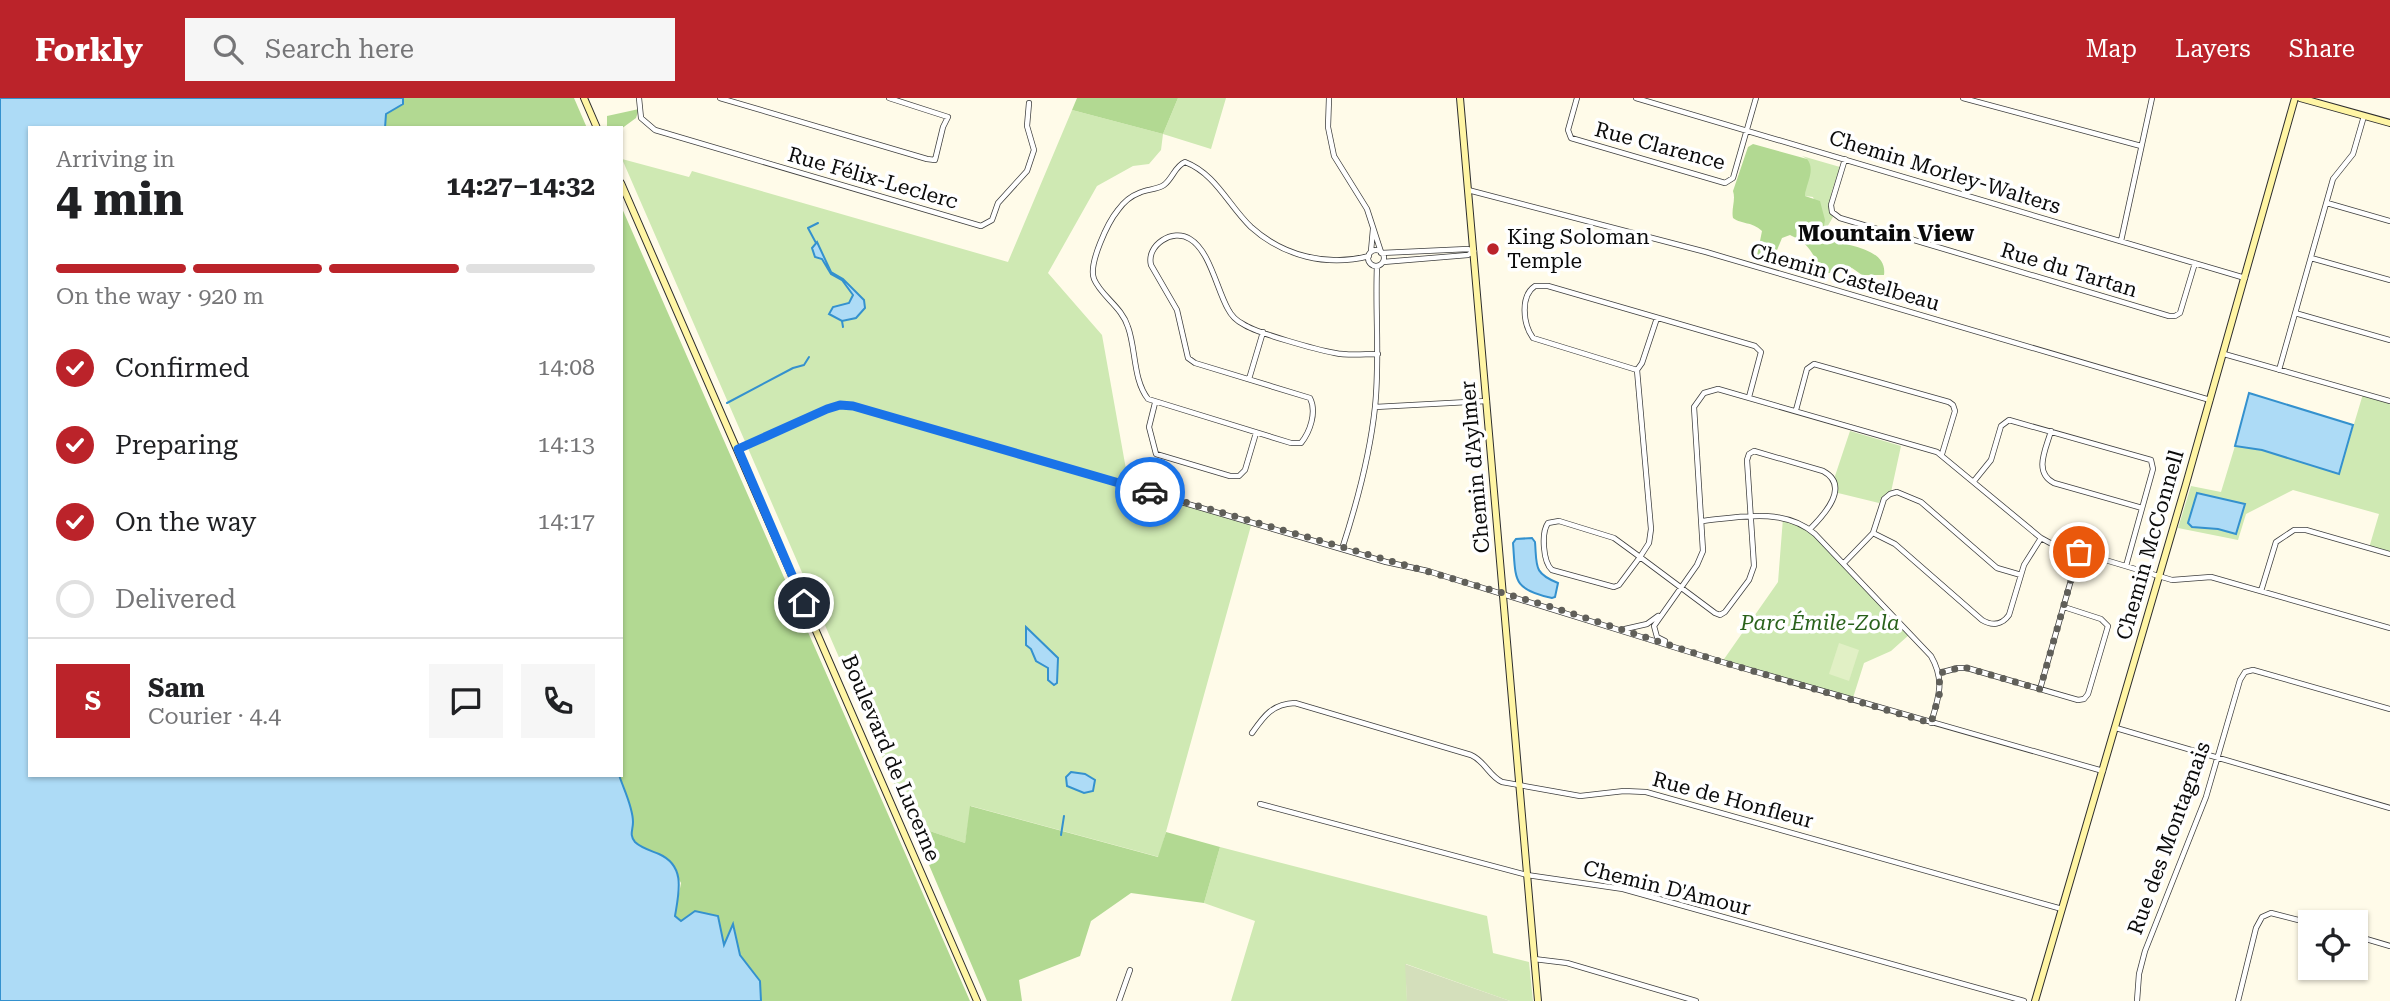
<!DOCTYPE html>
<meta charset="utf-8">
<style>
:root{--surface:#fff;--page:#f6f6f6;--text:#202124;--muted:#757577;--line:#e0e0e0;--accent:#bb232a}
body{margin:0;font-family:"Roboto Serif",serif;background:var(--page);color:var(--text);height:100vh;display:flex;flex-direction:column;font-size:26px;white-space:nowrap}
*{box-sizing:border-box;margin:0}
p{font-size:23px;color:var(--muted)}
.icon{flex:none;width:38px;height:38px;fill:none;stroke:currentColor;stroke-width:2;stroke-linecap:round;stroke-linejoin:round}
.map{position:relative;flex:1;overflow:hidden}
.sheet{position:absolute;left:28px;top:28px;width:595px;height:651px;display:flex;flex-direction:column;background:var(--surface);border-radius:0px;box-shadow:0 2px 5px #0004}
.sheet>*{flex:none}
.controls{position:absolute;left:2298px;top:812px;display:grid;gap:14px}
.controls a{display:grid;place-items:center;width:70px;height:70px;border-radius:0px;background:var(--surface);box-shadow:0 2px 5px #0004;font-size:35px}
.pin{position:absolute;display:grid;place-items:center;width:60px;height:60px;color:#fff;margin:-30px;border:4px solid #fff;border-radius:50%;box-shadow:0 2px 7px #0007}
.courier{position:absolute;display:grid;place-items:center;width:70px;height:70px;margin:-35px;border:5px solid #1a73e8;border-radius:50%;background:#fff;color:#222;box-shadow:0 2px 9px #0007}
.summary em{font-style:normal;font-weight:700}
.summary div{display:flex;flex-direction:column-reverse}
.summary{display:flex;align-items:center;justify-content:space-between;height:119px;padding:0 28px}
h1{font-size:46px;font-weight:700;line-height:52px}
.bar{display:grid;grid-template-columns:repeat(4,1fr);gap:10px 7px;align-content:center;height:84px;padding:0 28px}
.bar i{height:9px;border-radius:5px;background:var(--line)}
.bar .active{background:var(--accent)}
.bar p{grid-column:span 4}
.line{display:flex;align-items:center;gap:18px;padding:0 28px;border-top:2px solid var(--line)}
.line div{flex:1}
.round{display:grid;place-items:center;flex:none;width:74px;height:74px;border-radius:0px;background:var(--page)}
ol{padding:0 28px;list-style:none}
li{display:flex;align-items:center;gap:21px;height:77px}
li p{margin-inline-start:auto}
li .icon{padding:7px;border-radius:50%;background:var(--accent);color:#fff;stroke-width:4}
li:last-child{color:var(--muted)}
li i{width:38px;height:38px;border:4px solid var(--line);border-radius:50%}
header{display:flex;align-items:center;gap:42px;box-sizing:border-box;height:98px;padding:0 35px;background:var(--accent);color:#fff}
header strong{font-size:33px}
nav{display:flex;gap:38px;margin-inline-start:auto;font-size:24px}
.search{width:490px;height:63px;background:var(--page);display:flex;align-items:center;gap:18px;box-sizing:border-box;padding:0 24px;border-radius:0px;color:var(--muted);font-size:26px}
.map>svg:first-child{display:block}
.green{fill:#cfe9b3}
.forest{fill:#b2d992}
.cemetery{fill:#d4dfbb}
.pitch{fill:#e1f0c5}
.water{fill:#addbf6;stroke:#3491ce;stroke-width:2}
.lines{fill:none;stroke-linecap:round;stroke-linejoin:round}
.stream{stroke:#3491ce;stroke-width:2}
.street-casing{stroke:#3e3e3e;stroke-width:6}
.secondary-casing{stroke:#2d2d2d;stroke-width:8}
.street{stroke:#fff;stroke-width:4.5}
.secondary{stroke:#fff5a4;stroke-width:6}
.done{stroke:#605f59;stroke-width:7;stroke-dasharray:0 12.6}
.route{stroke:#1a73e8;stroke-width:9}
.poi-dot{fill:#bb232a;stroke:#fff;stroke-width:2.5}
.labels{text-anchor:middle;dominant-baseline:central;stroke-width:7;stroke-linejoin:round;paint-order:stroke}
.street-label{font-size:21px;fill:#0b0b0b;stroke:#fff}
.poi-label{font-size:21px;fill:#0b0b0b;stroke:#fff;text-anchor:start}
.park-label{font-size:21px;font-style:italic;fill:#2a621c;stroke:#fff}
.neighbourhood-label{font-size:23px;font-weight:bold;fill:#0b0b0b;stroke:#fff}
</style>
<header>
<strong>Forkly</strong>
<div class="search"><svg class="icon" aria-label="search" viewBox="0 0 24 24"><circle cx="10" cy="10" r="6"/><path d="M15 15l6 6"/></svg>Search here</div>
<nav><a>Map</a><a>Layers</a><a>Share</a></nav>
</header>
<div class="map">
<svg width="2390" height="903" viewBox="0 0 2390 903">
<rect width="100%" height="100%" fill="#fffbe9"/>
<path class="green" d="M1178,0H1226L1211,51L1163,36L1161,52L1149,66L1133,68L1097,88L1048,175L1102,237L1129,388L1252,424L1159,759L971,708L965,745L912,727L622,61L689,79L692,73L1008,164L1072,12L1163,36Z
M1802,58L1840,69C1836,84 1824,105 1833,119L1822,138L1823,130L1813,99L1805,98L1807,61Z
M2363,296L2390,303V454L2369,450L2379,416L2293,392L2246,416L2238,442L2178,430L2191,388L2221,394L2235,348L2262,352L2339,376Z
M1850,333L1901,348L1891,394L1883,399L1879,405L1838,395L1835,378Z
M1783,420L1810,431L1910,536L1891,553L1864,565L1852,603L1722,564L1778,484Z
M1220,749L1487,818L1493,855L1529,864L1533,903H1510L1406,866L1407,903H1231L1255,823L1204,805Z"/>
<path class="forest" d="M403,0H574L587,30H385L386,16L403,6Z
M1077,0H1178L1163,36L1072,12Z
M639,11L636,20L621,31L607,30V18Z
M1753,46L1807,61C1816,72 1806,85 1805,98L1820,103L1825,122L1822,138C1843,149 1888,148 1884,177H1862L1852,170C1813,184 1825,167 1805,146C1802,142 1795,140 1790,137L1782,140L1775,157L1768,163L1759,161L1757,158L1762,133C1751,123 1743,127 1733,120C1731,111 1736,102 1733,93L1748,49Z
M621,108L970,903H761L760,883L740,857L734,828L724,848L681,823L675,817L681,785L667,760L636,746L631,736L633,723L619,677H621Z
M970,708L1158,759L1166,734L1220,749L1204,805L1131,795L1091,823L1080,858L1019,882L1022,903H987L912,727L965,745Z"/>
<path class="cemetery" d="M1405,866L1510,903H1407Z"/>
<path class="pitch" d="M1839,545L1859,552L1849,583L1829,576Z"/>
<path class="water" d="M0,0H403V6L386,16L385,30H30V677H619C624,692 633,709 633,724C633,732 629,737 635,744C641,750 652,753 659,756C686,768 679,794 675,818L681,823L695,813L718,818L724,847L733,826L740,857L760,883L761,903H0Z
M817,144L831,174L843,181L864,202L865,210L856,220L842,223L829,216L833,209L849,205L853,197L842,182L831,176L822,161L815,159L812,150Z
M2249,295L2353,327L2339,376L2262,352L2235,348Z
M2197,395L2245,406L2236,436L2218,431L2192,429L2188,425Z
M1532,440L1535,444C1537,468 1533,475 1558,485L1555,499L1552,500C1512,491 1516,483 1513,445L1516,441Z
M1026,529L1058,560L1057,585L1054,587L1048,582V570L1036,563L1031,551L1026,547Z
M1071,674L1085,676L1095,682L1093,693L1084,695L1067,688L1066,679Z"/>
<g class="lines">
<path class="stream" d="M816,145L808,130L818,125
M842,223L843,229
M727,305L793,270L804,267L809,259
M1061,737L1064,718"/>
<g class="street-casing">
<path id="street" d="M639,0L641,20L655,32L981,128L992,122L998,105L1027,73L1034,52L1027,28L1029,5
M720,0L927,61L935,62L943,29L948,19L889,0
M1329,0L1328,29L1334,58L1367,111L1381,154
M1577,0L1568,32L1571,40L1725,85L1733,80L1756,0
M1636,0L2245,180
M1963,0L2141,48
M1845,61L1831,107L1832,114L1840,120L2169,218H2175L2180,215L2195,165
M1468,92L1706,154L2210,302
M2327,105L2390,123
M2121,143L2152,0
M1368 160a8 8 0 1 1 16 0a8 8 0 1 1-16 0Z
M1371,153L1373,131
M1381,155L1468,151L1473,153
M1369,158C1327,169 1283,158 1251,129C1228,107 1216,76 1185,64C1175,68 1173,80 1164,87C1156,92 1147,91 1139,95C1131,98 1123,105 1118,112C1108,124 1088,166 1094,181C1101,198 1122,209 1128,229C1136,251 1133,282 1148,301L1291,345H1301C1310,334 1317,314 1310,300L1195,265L1188,260L1177,212L1151,167C1146,147 1173,130 1190,141C1210,153 1217,192 1228,211C1231,217 1237,223 1243,226C1256,235 1318,252 1335,255C1348,258 1364,256 1378,256
M2311,160L2390,182
M1383,164L1468,157L1474,153
M2295,215L2390,242
M1657,220L1642,265L1637,272L1651,431L1649,445L1640,459L1715,515L1720,517L1725,514L1749,482L1754,468L1747,362L1749,356L1754,353L1823,373C1851,388 1824,417 1810,431
M2224,256L2390,303
M1637,272L1533,240C1523,226 1520,198 1535,188H1548L1755,248L1761,254L1749,299
M2279,272L2333,81L2353,56L2364,18
M1249,281L1263,234
M1155,305L1149,329L1156,356L1230,378H1239L1245,372L1256,335
M1375,309L1487,303
M1796,312L1807,271L1814,266L1949,304L1953,307L1955,313L1942,356
M2051,333C2046,351 2033,374 2054,385L2142,410
M738,351L827,311L840,307L853,308L1386,464L1428,473L1722,564L2103,673
M1974,383L1991,362L2001,328L2009,322L2151,362L2153,371L2126,468
M1559,423L1614,440L1640,459L1619,487L1614,489L1552,472C1543,464 1541,435 1548,425Z
M1702,423C1739,419 1784,409 1815,436L1931,558C1945,582 1939,599 1931,625
M1873,435L1895,446L1982,522C1992,528 2002,527 2009,517L2024,467L2041,440
M1342,451C1357,405 1370,357 1375,309C1380,262 1375,215 1377,168
M1844,465L1873,435L1884,401L1890,396L1897,394L1921,404L1997,470L2021,477
M2261,493L2276,444L2294,432H2306L2390,456
M1625,531L1647,526L1658,518
M1665,543L1657,539L1654,528L1697,467L1703,453L1694,309L1704,295L1718,291L1937,354L2041,440L2052,446L2172,482L2211,479L2390,530
M1939,575L1958,570H1967L2078,602L2084,601L2088,596L2108,528L2101,521L2064,509
M2040,591L2079,454
M2116,630L2390,710
M1252,635C1264,618 1272,606 1295,605L1471,657C1485,663 1489,678 1502,684L1580,698L1624,693L1646,694L2062,811
M1260,706L1527,777L1623,791L2024,903
M2356,838L2390,848
M1534,861L1567,865L1696,903
M1119,903L1130,872
M2137,903L2139,876L2145,853L2206,699L2240,582L2245,574L2253,572L2390,611
M2238,903L2256,830L2262,819L2271,815L2310,825"/>
</g>
<g class="secondary-casing">
<path id="secondary" d="M584,0L597,30
M1460,0L1538,903
M2300,0L2390,25
M621,85L977,903
M2035,903L2186,386L2295,0"/>
</g>
<use href="#street" class="street"/>
<use href="#secondary" class="secondary"/>
</g>
<g class="lines">
<path class="done" d="M1150,394L1555,510L1722,564L1931,625L1940,594L1939,575L1963,569L2040,591L2079,454"/>
<path class="route" d="M804,505L738,351L827,311L840,307L853,308L1150,394"/>
</g>
<circle class="poi-dot" cx="1493" cy="151" r="7"/>
<g class="labels">
<g class="street-label">
<text transform="translate(1660 48) rotate(15)">Rue Clarence</text>
<text transform="translate(1945 74) rotate(17)">Chemin Morley-Walters</text>
<text transform="translate(873 80) rotate(16)">Rue Félix-Leclerc</text>
<text transform="translate(2069 172) rotate(17)">Rue du Tartan</text>
<text transform="translate(1845 179) rotate(16)">Chemin Castelbeau</text>
<text transform="translate(1475 369) rotate(-95)">Chemin d'Aylmer</text>
<text transform="translate(2150 447) rotate(-74)">Chemin McConnell</text>
<text transform="translate(891 660) rotate(67)">Boulevard de Lucerne</text>
<text transform="translate(1733 702) rotate(15)">Rue de Honfleur</text>
<text transform="translate(2169 740) rotate(-70)">Rue des Montagnais</text>
<text transform="translate(1667 790) rotate(14)">Chemin D'Amour</text>
</g>
<g class="poi-label">
<text x="1507" y="139">King Soloman<tspan x="1507" dy="24">Temple</tspan></text>
</g>
<g class="park-label">
<text x="1820" y="525">Parc Émile-Zola</text>
</g>
<g class="neighbourhood-label">
<text x="1886" y="135">Mountain View</text>
</g>
</g>
</svg>
<div class="controls">
<a><svg class="icon" aria-label="locate" viewBox="0 0 24 24"><circle cx="12" cy="12" r="6"/><path d="M12 2v4M12 18v4M2 12h4M18 12h4"/></svg></a>
</div>
<div class="pin" style="left:2079px;top:454px;background:#ea580c"><svg class="icon" aria-label="bag" viewBox="0 0 24 24"><path d="M5 8h14l-1 12H6zM9 8a3 3 0 0 1 6 0"/></svg></div>
<div class="pin" style="left:804px;top:505px;background:#1f2937"><svg class="icon" aria-label="home" viewBox="0 0 24 24"><path d="M3 11l9-7 9 7M6 9v11h12V9"/></svg></div>
<div class="courier" style="left:1150px;top:394px"><svg class="icon" aria-label="car" viewBox="0 0 24 24"><path d="M5 17H2v-5l4-1 3-4h7l3 4 3 1v5h-3M9 17h6M6 11h13"/><circle cx="7" cy="17" r="2"/><circle cx="17" cy="17" r="2"/></svg></div>
<section class="sheet">
<div class="summary"><div><h1>4 min</h1><p>Arriving in</p></div><em>14:27–14:32</em></div>
<div class="bar"><i class="active"></i><i class="active"></i><i class="active"></i><i></i><p>On the way · 920 m</p></div>
<ol>
<li><svg class="icon" aria-label="check" viewBox="0 0 24 24"><path d="M5 12l5 5 9-10"/></svg>Confirmed<p>14:08</p></li>
<li><svg class="icon" aria-label="check" viewBox="0 0 24 24"><path d="M5 12l5 5 9-10"/></svg>Preparing<p>14:13</p></li>
<li><svg class="icon" aria-label="check" viewBox="0 0 24 24"><path d="M5 12l5 5 9-10"/></svg>On the way<p>14:17</p></li>
<li><i></i>Delivered</li>
</ol>
<div class="line" style="height:126px"><b class="round" style="background:var(--accent);color:#fff">S</b><div><b>Sam</b><p>Courier · 4.4</p></div><a class="round"><svg class="icon" aria-label="chat" viewBox="0 0 24 24"><path d="M4 5h16v11H9l-5 4z"/></svg></a><a class="round"><svg class="icon" aria-label="phone" viewBox="0 0 24 24"><path d="M5 4h4l2 5-3 2q2 4 5 5l2-3 5 2v4C11 20 4 13 5 4z"/></svg></a></div>
</section>
</div>
